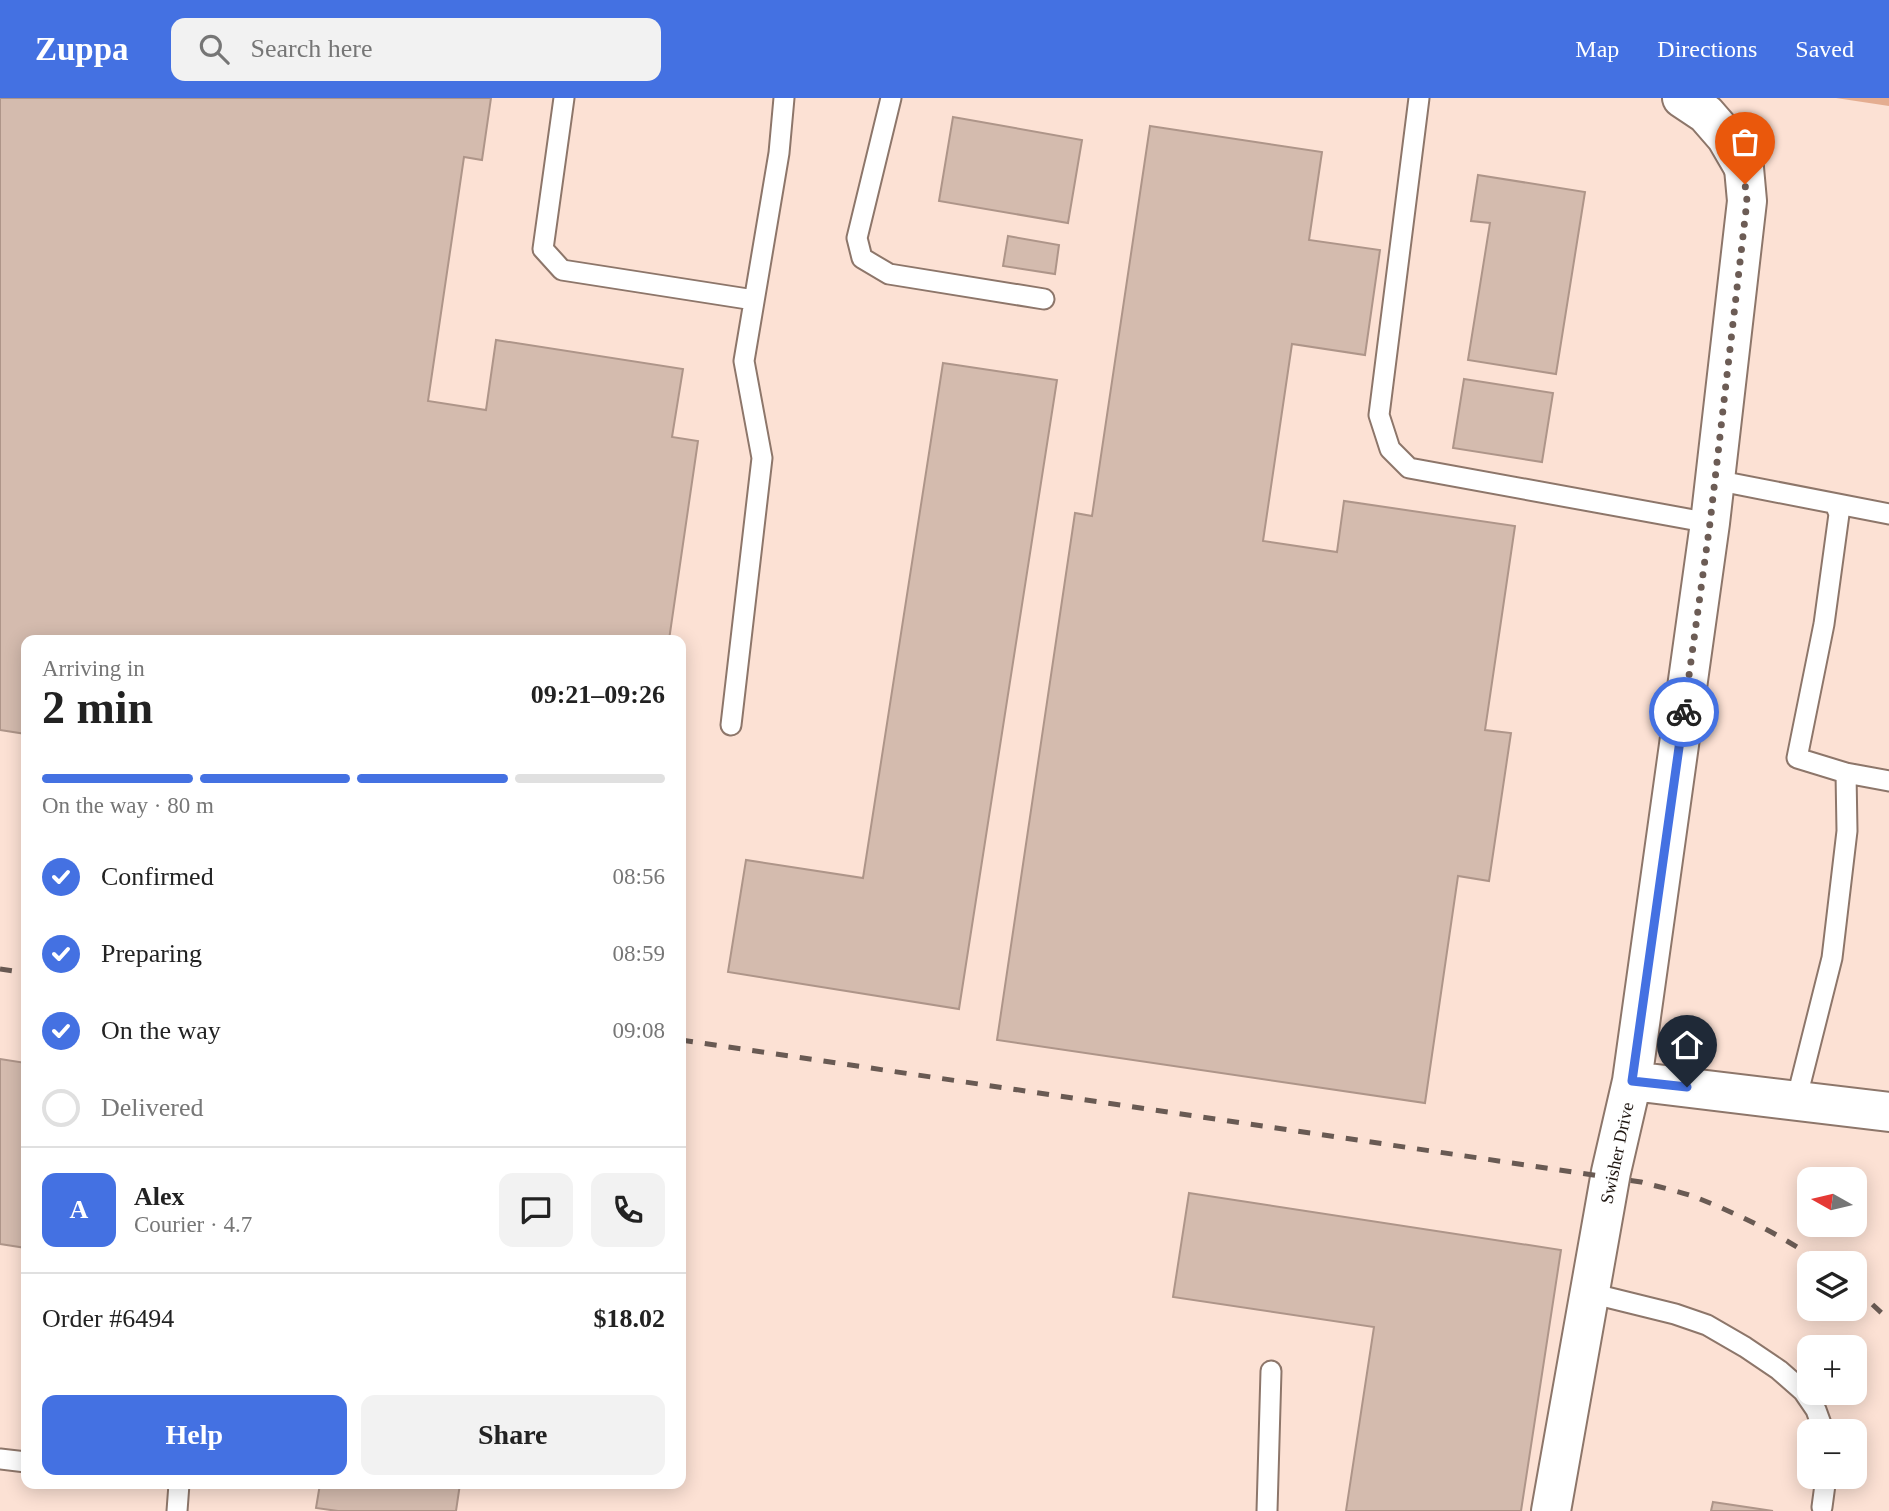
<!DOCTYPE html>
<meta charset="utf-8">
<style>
:root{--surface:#fff;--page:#f2f2f2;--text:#222;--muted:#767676;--line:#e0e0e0;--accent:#4471e2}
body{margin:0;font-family:Georgia,serif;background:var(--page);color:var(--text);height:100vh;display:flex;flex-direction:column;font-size:26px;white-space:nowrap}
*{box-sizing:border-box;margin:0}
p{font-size:23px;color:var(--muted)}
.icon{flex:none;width:38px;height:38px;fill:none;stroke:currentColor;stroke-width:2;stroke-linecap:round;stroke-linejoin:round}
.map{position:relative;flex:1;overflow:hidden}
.sheet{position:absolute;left:21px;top:537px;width:665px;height:854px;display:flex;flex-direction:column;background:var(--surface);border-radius:14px;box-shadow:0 4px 18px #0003}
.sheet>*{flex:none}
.needle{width:46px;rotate:278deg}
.controls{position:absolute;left:1797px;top:1069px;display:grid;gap:14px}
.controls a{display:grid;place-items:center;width:70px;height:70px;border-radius:14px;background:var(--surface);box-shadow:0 4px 18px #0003;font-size:35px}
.pin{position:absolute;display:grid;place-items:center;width:60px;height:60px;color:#fff;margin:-72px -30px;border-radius:50% 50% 50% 0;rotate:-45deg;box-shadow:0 0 7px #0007}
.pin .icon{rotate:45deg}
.courier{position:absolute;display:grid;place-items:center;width:70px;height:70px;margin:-35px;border:5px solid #4471e2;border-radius:50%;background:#fff;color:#222;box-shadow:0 2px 9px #0007}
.overview em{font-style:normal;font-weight:800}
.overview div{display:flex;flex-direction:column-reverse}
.overview{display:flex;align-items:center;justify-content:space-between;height:119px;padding:0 21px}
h1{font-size:46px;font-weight:800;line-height:52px}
.bar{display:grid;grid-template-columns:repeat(4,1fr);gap:10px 7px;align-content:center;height:84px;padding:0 21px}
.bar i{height:9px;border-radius:5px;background:var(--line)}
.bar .selected{background:var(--accent)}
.bar p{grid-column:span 4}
.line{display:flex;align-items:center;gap:18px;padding:0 21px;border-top:2px solid var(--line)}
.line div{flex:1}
.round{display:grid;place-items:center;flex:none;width:74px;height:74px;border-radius:14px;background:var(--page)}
ol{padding:0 21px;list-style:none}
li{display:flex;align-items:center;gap:21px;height:77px}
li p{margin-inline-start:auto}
li .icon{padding:7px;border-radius:50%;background:var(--accent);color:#fff;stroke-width:4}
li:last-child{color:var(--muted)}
li i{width:38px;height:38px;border:4px solid var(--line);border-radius:50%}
.button{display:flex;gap:14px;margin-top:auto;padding:14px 21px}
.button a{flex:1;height:80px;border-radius:14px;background:var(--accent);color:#fff;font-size:28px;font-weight:800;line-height:80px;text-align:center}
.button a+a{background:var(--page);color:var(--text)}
header{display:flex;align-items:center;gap:42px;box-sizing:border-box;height:98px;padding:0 35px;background:var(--accent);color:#fff}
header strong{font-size:33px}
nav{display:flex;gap:38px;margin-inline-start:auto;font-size:24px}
.search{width:490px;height:63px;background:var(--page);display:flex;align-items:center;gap:18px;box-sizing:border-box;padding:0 24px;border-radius:14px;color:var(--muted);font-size:26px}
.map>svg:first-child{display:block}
.green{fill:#e4ad90}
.building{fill:#d4bbae;stroke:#ae9589;stroke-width:2}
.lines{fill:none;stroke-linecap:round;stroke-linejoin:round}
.service-casing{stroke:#8d766a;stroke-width:23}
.minor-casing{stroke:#8d766a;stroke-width:42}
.tertiary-casing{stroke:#8d766a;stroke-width:42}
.service{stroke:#fff;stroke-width:19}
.minor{stroke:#fff;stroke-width:38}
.tertiary{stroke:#fff;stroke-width:38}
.rail{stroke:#695a53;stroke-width:5;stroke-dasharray:12 12;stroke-linecap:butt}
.done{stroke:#6c5c55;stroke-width:7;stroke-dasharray:0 12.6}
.route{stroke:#4471e2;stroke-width:9}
.labels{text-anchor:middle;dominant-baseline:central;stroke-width:6;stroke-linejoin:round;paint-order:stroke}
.street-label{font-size:18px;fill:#1e1510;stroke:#fff}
</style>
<header>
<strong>Zuppa</strong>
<div class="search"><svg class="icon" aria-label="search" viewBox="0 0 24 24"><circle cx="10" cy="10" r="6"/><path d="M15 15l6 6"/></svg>Search here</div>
<nav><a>Map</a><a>Directions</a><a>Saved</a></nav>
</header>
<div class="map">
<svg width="1889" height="1413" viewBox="0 0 1889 1413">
<rect width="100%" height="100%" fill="#fce1d4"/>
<path class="green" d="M1836,0H1889V8Z"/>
<path class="building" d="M0,0H491L482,62L464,59L428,303L486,312L496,242L683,271L672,339L698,343L669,542H26V636L0,632Z
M953,19L1082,42L1068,125L939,103Z
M1150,28L1322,54L1309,142L1380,152L1365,257L1292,246L1263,443L1337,454L1344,403L1515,428L1485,632L1511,635L1489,783L1458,778L1425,1005L997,942L1075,415L1092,418Z
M1478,77L1585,94L1556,276L1468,262L1490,125L1471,123Z
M1008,138L1059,147L1055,176L1003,168Z
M943,265L1057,282L959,911L728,874L746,762L863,780Z
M1464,281L1553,295L1542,364L1453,350Z
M0,961L26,965V1150L0,1146Z
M1189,1095L1561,1152L1521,1413H1346L1374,1229L1173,1199Z
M320,1386H460L456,1413H338L316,1410Z
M1713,1404L1773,1413H1711Z"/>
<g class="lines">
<g class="service-casing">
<path id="service" d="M564,0L543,151L562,172L754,202
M891,0L857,140L862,160L889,176L1044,201
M1419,0L1379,317L1390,351L1409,370L1710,425
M1715,382L1889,416
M1835,406L1839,416L1824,526L1797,660L1846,675
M731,627L762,360L744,263L779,55L784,0
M1796,1003L1832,860L1847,733L1846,675L1889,683
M1590,1195L1675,1216L1707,1227L1745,1249L1779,1272L1803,1293L1816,1312L1824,1334
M0,1361L26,1364
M1822,1409L1826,1379
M177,1413L179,1386
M1267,1413L1271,1273"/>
</g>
<g class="minor-casing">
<path id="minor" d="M1632,983L1889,1014
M1551,1413L1611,1074L1632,983L1710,425L1747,103L1744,70"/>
</g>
<g class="tertiary-casing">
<path id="tertiary" d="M1682,0L1706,16L1726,39L1744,70"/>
</g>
<use href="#service" class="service"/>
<use href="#minor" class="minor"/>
<use href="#tertiary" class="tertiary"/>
<path class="rail" d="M0,871L26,875
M681,942L1641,1084C1659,1089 1678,1093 1695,1099C1738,1116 1784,1138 1822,1166
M1855,1190L1889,1222"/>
</g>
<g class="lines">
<path class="done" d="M1684,614L1710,425L1747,103L1745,86"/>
<path class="route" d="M1684,614L1632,983L1687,989"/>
</g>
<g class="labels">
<g class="street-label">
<text transform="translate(1617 1055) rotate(-78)">Swisher Drive</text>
</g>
</g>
</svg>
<div class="controls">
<a><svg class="needle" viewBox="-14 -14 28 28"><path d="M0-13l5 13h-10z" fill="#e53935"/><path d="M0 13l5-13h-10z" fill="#767676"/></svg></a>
<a><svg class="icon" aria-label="layers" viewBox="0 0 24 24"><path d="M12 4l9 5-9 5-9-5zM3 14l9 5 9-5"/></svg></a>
<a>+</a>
<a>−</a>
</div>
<div class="pin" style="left:1745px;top:86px;background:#ea580c"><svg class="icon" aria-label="bag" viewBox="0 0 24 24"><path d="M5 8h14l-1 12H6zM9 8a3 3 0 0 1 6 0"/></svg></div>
<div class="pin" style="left:1687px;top:989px;background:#1f2937"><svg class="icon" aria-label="home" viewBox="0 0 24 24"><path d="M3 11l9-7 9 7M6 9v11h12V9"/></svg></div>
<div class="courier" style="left:1684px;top:614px"><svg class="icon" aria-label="bike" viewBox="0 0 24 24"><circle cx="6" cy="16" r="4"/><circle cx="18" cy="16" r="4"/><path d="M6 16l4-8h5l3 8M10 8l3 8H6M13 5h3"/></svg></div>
<section class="sheet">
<div class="overview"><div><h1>2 min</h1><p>Arriving in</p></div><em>09:21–09:26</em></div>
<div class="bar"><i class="selected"></i><i class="selected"></i><i class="selected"></i><i></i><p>On the way · 80 m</p></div>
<ol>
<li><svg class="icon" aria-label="check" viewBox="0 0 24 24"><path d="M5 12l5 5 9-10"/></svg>Confirmed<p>08:56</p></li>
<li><svg class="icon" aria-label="check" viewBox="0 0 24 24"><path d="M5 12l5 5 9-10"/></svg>Preparing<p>08:59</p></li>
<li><svg class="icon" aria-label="check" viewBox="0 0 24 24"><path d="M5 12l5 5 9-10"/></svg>On the way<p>09:08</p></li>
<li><i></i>Delivered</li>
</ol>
<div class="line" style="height:126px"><b class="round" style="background:var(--accent);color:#fff">A</b><div><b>Alex</b><p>Courier · 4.7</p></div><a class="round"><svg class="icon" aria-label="chat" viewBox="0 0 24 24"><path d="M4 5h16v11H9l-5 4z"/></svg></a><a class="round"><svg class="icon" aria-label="phone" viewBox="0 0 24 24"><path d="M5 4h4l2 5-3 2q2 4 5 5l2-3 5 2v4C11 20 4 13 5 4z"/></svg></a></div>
<div class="line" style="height:91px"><div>Order #6494</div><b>$18.02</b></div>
<div class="button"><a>Help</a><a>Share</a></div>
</section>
</div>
